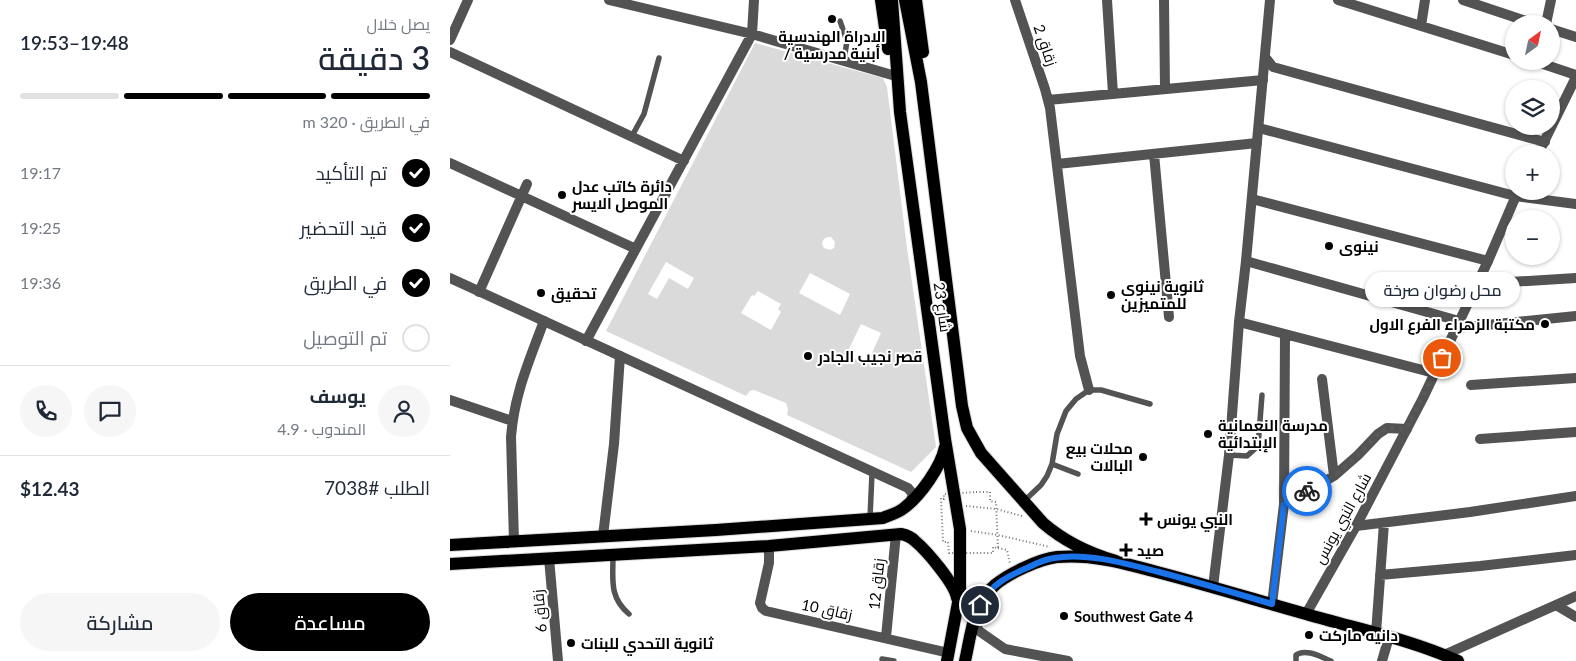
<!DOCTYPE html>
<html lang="ar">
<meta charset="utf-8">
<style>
:root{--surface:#fff;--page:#f6f6f7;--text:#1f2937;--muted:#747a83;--line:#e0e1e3;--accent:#000}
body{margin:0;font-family:Lato,Cairo,sans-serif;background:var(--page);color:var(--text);direction:rtl;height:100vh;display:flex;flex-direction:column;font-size:19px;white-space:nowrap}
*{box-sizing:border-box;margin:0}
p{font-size:16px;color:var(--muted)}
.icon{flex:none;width:28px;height:28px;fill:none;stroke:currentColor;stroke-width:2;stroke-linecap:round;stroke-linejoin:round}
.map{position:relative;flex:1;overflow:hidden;direction:ltr}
.side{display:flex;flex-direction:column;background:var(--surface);width:450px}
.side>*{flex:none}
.needle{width:32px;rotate:33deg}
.fabs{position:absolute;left:1055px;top:15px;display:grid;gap:10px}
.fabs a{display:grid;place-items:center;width:55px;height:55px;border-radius:50%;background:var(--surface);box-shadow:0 1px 4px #0004;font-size:25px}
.pin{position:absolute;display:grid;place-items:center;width:42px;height:42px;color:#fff;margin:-21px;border:2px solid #fff;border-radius:50%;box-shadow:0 1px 5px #0007}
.courier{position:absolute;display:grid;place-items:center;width:50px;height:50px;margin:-25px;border:4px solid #1a73e8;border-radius:50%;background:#fff;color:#222;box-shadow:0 1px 6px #0007}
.bubble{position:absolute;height:35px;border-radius:18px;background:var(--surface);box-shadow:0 1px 4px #0004;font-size:16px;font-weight:600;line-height:35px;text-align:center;direction:rtl}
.summary em{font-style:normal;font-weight:600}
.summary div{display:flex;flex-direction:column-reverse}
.summary{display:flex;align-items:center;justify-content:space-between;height:85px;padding:0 20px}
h1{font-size:32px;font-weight:600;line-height:38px}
.bar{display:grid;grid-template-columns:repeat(4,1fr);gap:8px 5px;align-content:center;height:60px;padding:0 20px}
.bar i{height:6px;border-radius:4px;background:var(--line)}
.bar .on{background:var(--accent)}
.bar p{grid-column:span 4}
.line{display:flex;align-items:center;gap:12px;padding:0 20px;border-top:1px solid var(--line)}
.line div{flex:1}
.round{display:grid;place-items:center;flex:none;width:52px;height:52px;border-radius:26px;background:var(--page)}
ol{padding:0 20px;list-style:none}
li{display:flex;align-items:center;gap:15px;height:55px}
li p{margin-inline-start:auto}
li .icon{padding:5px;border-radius:50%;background:var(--accent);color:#fff;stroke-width:4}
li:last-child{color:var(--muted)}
li i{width:28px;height:28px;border:2px solid var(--line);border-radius:50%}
.primary-button{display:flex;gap:10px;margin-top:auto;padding:10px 20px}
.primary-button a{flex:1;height:58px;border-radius:30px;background:var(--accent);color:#fff;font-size:20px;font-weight:600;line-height:58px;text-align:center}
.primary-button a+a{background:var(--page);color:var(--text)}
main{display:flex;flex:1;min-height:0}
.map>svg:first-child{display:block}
.green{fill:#dadada;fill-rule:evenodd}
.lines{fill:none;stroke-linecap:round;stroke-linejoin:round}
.primary-casing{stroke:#dbdbdb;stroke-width:14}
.path{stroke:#757575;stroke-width:2;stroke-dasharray:1 2.5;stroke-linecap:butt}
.service{stroke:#535353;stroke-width:5.5}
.minor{stroke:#535353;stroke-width:10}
.tertiary{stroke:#535353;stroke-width:10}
.primary{stroke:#000;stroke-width:12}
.done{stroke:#595959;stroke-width:5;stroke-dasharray:0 9}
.route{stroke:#1a73e8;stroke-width:6}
.poi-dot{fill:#000;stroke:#fff;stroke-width:2}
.labels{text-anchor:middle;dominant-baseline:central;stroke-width:4;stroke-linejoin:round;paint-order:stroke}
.poi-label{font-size:15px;font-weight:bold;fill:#000;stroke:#fff;text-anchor:start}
.street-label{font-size:15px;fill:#000;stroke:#fff}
</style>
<main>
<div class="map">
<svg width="1126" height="661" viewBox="0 0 1126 661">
<rect width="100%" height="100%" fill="#fff"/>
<path class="green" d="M305,43L433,78L437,87L457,248L486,447L461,472L337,415L338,409L336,403L304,390L300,391L296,396L156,331ZM377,237H381L385,242L384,248L380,250L374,248L372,244L373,240ZM216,262L244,278L238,289L219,278L207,299L198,294ZM360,273L400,294L390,315L349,293ZM308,291L331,304L328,309L331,312L321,330L291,313L302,295L304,296ZM411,324L431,333L417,364L396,355Z"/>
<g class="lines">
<g class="primary-casing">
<path id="primary" d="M431,0L438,49
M442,0L450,112L495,439L510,529V592L497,661
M455,0L471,82L512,406L517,428L531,453L593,523C615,542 638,553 666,561
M466,0L473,52
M0,545L266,530L433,518C440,515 448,513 454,508C470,496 491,467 495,447
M0,564L319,546L451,534C456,535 461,537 465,541C477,551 505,584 507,598
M515,661C521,635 523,603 545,585C558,574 589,559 607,557C641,554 674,563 707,572C757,585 806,600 856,614C907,629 960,639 1008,661"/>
</g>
<path class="path" d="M526,492H540V501L546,502L548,548L543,547V553H499L498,542H493L491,498L494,499V494Z
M516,506L546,509L572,516
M521,531L548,535L600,547
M548,548L557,550L560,564"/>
<path class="service" d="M390,21L397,41L394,60
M182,136L194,114L209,58
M779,455L797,456L808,446L812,395
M602,464L628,474
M573,502L591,485L597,476L602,464L607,434L616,411L626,399L639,390H651L700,404
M420,518L422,473
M163,556C163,580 159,597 179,614
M432,659L444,661
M846,661V655C856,648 871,657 881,661"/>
<path class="minor" d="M159,0L302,34L442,75
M565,0L595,89L600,108L630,356L639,390
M657,0L663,94
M714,0L715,89
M888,0L1064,55
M1013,0L1085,24
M1096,24L1101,0
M971,26L975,0
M1101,29L1126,37
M0,40L18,0
M0,52L234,161
M815,57L823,67L1095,142
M1084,61L1126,75
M598,100L813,80
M809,128L1065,196L1126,204
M704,154L719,317
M0,163L186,249
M607,164L807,143
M802,199L1038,261
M796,261L1009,321
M1027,284L1126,278
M29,292L77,184
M789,322L984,373
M1006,328L1126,316
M136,341L302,34L304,0
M872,379L884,476
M1021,385L1126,378
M0,400L62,421
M1030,439L1126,432
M834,504L884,476L908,455L928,434L937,428L957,429
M906,526L1020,512L1126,496
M153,536L164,444L170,356
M64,541L61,437C64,395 79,361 94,321
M319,546V563L310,603L312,608L316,611L499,653
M99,558L108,661
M930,575L1030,566L1126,555
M822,604L834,504L835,335
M1106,605L1126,617
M524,623L529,631L555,649L618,661
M926,633L934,523
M436,637L446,534
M994,655L1126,596
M932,661L939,637"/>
<path class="tertiary" d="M1088,154L1126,77
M0,278L458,488L463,494L460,503
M763,587L779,455L789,322L796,261L820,0
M856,614L906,526L973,398L1038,261L1068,191"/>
<use href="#primary" class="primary"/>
</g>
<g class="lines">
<path class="done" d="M857,491L884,476L908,455L928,434L936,428L956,429L992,358"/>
<path class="route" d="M530,605C541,584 558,576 579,567C587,563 595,559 604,558C636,552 678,564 709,572C747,582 785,593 822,604L834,504L857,491"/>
</g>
<g class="poi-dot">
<circle cx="382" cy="19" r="5"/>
<circle cx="112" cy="195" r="5"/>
<circle cx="879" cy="246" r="5"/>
<circle cx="91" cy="293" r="5"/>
<circle cx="661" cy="295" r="5"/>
<circle cx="1095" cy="324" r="5"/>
<circle cx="358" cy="356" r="5"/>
<circle cx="758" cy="434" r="5"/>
<circle cx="693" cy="457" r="5"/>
<path d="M693.5 511.5h5v5h5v5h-5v5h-5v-5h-5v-5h5z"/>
<path d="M673.5 542.5h5v5h5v5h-5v5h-5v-5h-5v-5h5z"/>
<circle cx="614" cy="616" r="5"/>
<circle cx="859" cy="635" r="5"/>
<circle cx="121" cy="643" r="5"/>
</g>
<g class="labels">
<g class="poi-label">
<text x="382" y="36" text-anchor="middle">الادراة الهندسية<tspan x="382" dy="17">/ أبنية مدرسية</tspan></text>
<text x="122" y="186">دائرة كاتب عدل<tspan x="122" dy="17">الموصل الايسر</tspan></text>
<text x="889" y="246">نينوى</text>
<text x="671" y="286">ثانوية نينوى<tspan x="671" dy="17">للمتميزين</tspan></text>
<text x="101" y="293">تحقيق</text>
<text x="1085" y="324" text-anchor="end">مكتبة الزهراء الفرع الاول</text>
<text x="368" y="356">قصر نجيب الجادر</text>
<text x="768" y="425">مدرسة النعمانية<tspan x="768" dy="17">الإبتدائية</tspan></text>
<text x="683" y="448" text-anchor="end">محلات بيع<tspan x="683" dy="17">البالات</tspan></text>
<text x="707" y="519">النبي يونس</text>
<text x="687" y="550">صيد</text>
<text x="624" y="616">Southwest Gate 4</text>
<text x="869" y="635">دانيه ماركت</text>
<text x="131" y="643">ثانوية التحدي للبنات</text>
</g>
<g class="street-label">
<text transform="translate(596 45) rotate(71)">زقاق 2</text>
<text transform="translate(493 307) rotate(82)">شارع 23</text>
<text transform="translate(892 518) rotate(-61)">شارع النبي يونس</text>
<text transform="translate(426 584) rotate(-84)">زقاق 12</text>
<text transform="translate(377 609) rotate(12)">زقاق 10</text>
<text transform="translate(89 611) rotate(-95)">زقاق 6</text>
</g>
</g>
</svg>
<div class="fabs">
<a><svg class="needle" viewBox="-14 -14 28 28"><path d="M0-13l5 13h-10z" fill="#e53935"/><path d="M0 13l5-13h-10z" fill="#747a83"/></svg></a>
<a><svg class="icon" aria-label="layers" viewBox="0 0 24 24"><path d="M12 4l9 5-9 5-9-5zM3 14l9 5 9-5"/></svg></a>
<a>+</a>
<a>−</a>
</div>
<div class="pin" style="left:992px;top:358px;background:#ea580c"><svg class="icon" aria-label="bag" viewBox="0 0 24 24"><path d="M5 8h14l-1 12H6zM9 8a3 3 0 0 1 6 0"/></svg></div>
<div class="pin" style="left:530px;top:605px;background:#1f2937"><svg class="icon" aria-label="home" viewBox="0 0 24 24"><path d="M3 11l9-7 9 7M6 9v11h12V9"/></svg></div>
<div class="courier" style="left:857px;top:491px"><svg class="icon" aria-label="bike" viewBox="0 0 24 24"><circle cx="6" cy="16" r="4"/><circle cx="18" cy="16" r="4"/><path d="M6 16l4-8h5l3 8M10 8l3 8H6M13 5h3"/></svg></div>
<div class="bubble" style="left:915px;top:272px;width:155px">محل رضوان صرخة</div>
</div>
<section class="side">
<div class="summary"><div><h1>3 دقيقة</h1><p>يصل خلال</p></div><em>19:48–19:53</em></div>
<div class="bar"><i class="on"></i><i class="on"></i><i class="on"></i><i></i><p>في الطريق · 320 m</p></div>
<ol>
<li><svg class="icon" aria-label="check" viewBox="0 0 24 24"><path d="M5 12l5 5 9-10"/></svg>تم التأكيد<p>19:17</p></li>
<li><svg class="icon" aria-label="check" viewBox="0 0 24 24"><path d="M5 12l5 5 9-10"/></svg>قيد التحضير<p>19:25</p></li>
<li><svg class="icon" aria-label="check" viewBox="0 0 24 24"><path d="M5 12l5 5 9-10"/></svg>في الطريق<p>19:36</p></li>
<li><i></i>تم التوصيل</li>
</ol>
<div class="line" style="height:90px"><a class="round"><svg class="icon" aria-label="person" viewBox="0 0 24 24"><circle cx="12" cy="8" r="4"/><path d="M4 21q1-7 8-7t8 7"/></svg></a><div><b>يوسف</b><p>المندوب · 4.9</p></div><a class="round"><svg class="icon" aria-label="chat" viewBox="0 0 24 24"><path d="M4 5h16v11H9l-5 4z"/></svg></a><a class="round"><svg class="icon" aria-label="phone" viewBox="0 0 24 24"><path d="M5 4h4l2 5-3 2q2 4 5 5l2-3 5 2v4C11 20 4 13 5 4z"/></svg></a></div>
<div class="line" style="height:65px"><div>الطلب #7038</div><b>$12.43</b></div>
<div class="primary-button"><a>مساعدة</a><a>مشاركة</a></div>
</section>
</main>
